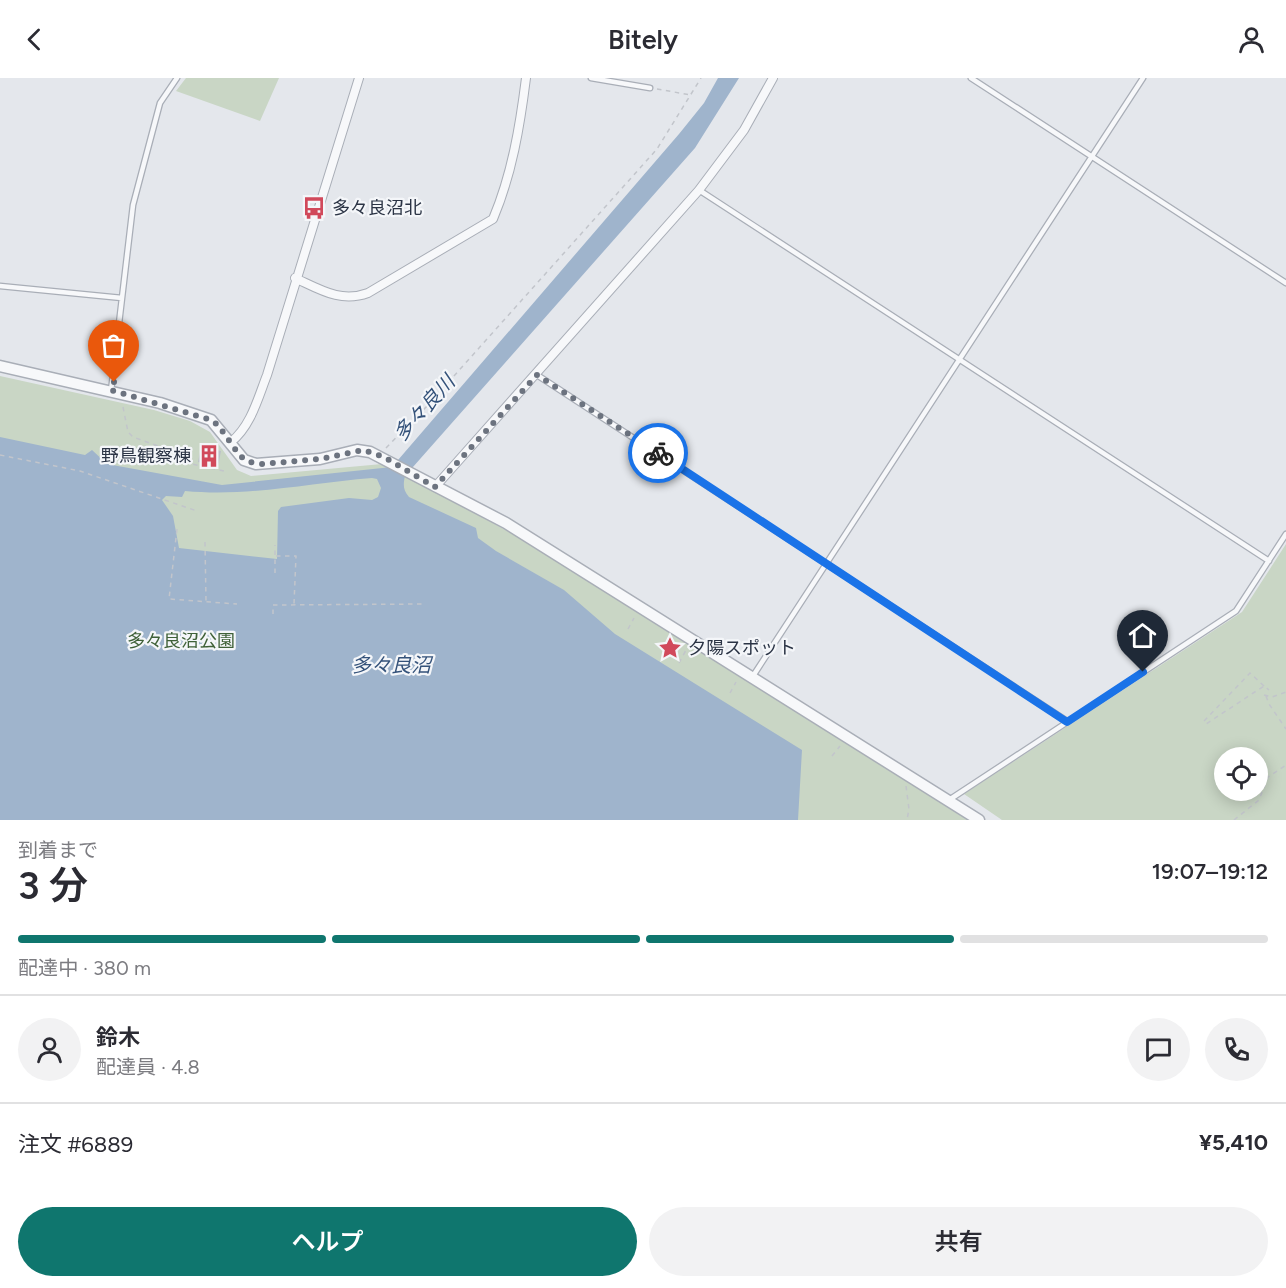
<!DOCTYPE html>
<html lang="ja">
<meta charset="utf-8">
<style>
:root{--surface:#fff;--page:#f2f2f3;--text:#2b2b33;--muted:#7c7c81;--line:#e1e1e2;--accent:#0f766e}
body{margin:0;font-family:Figtree,"Noto Sans JP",sans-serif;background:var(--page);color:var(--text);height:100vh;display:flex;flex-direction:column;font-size:22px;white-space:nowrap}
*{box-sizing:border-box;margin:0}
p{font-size:20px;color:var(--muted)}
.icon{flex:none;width:33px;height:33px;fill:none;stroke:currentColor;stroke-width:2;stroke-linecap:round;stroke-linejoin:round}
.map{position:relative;height:742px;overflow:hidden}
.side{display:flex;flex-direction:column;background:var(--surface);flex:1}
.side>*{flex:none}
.tools{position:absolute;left:1214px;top:669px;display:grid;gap:12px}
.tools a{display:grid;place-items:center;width:54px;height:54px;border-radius:50%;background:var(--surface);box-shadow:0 3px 15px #0003;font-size:30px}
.pin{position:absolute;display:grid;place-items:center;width:51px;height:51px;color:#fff;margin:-62px -26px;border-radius:50% 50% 50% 0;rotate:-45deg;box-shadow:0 0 6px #0007}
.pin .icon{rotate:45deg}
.courier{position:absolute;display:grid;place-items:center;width:60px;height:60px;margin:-30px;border:4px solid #1a73e8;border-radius:50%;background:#fff;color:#222;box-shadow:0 2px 8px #0007}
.summary em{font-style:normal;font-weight:600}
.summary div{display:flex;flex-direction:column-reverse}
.summary{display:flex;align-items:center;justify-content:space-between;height:102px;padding:0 18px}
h1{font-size:39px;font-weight:600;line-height:45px}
.bar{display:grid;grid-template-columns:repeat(4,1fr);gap:9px 6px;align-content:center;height:72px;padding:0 18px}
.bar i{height:8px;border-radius:4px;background:var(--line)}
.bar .current{background:var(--accent)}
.bar p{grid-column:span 4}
.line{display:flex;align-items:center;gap:15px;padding:0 18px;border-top:2px solid var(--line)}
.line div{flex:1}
.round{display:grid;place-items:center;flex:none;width:63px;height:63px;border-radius:32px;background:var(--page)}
.action{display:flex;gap:12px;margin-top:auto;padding:12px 18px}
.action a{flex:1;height:69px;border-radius:36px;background:var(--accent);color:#fff;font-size:24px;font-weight:600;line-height:69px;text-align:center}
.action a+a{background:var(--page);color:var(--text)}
header{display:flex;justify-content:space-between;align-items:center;height:78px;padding:0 18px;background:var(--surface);font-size:27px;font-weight:600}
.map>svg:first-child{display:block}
.green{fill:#c9d6c5;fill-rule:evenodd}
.water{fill:#9fb4cc;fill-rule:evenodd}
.building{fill:#bbc0ca}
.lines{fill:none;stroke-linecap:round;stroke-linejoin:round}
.service-casing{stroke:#a9aeb7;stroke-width:7}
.minor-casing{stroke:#a9aeb7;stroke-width:10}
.tertiary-casing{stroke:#a9aeb7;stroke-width:13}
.path{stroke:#c2c5cb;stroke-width:1.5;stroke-dasharray:4.5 4.5;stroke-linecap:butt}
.service{stroke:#f7f8fa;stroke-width:4.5}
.minor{stroke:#f7f8fa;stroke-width:8}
.tertiary{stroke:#f7f8fa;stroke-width:10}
.done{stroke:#6c737f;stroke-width:6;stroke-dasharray:0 10.8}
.route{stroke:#1a73e8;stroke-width:8}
.labels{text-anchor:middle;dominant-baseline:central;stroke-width:4.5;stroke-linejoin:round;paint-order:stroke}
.poi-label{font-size:18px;fill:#2b3445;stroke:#f4f6f9;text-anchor:start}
.park-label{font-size:18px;fill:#3f6138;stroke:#f4f6f9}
.water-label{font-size:20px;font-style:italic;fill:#34527a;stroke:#f4f6f9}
</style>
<header><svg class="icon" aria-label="back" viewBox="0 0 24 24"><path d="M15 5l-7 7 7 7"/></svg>Bitely<svg class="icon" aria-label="person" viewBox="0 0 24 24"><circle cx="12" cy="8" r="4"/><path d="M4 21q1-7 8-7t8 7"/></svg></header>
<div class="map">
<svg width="1286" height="742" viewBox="0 0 1286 742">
<rect width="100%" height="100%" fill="#e4e7ec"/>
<path class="green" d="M186,0H279L260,43L176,13Z
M0,298L154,332L190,343L210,354L237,392L251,398L382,386L390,388L511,455L968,742H0Z
M1286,466V742H1002L964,716L1242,534ZM1224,680H1257V712H1224Z"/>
<path class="water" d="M718,0H739L695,70L405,398C403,407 403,412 409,419L476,450L478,460L496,473L564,512L615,556L802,672L798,742H0V359L85,377L92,372L107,386L222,407L392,389L679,56L704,25ZM372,400L377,401L381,410L378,419L372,422L349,420L281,429L278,433L277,481L179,470L173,438L162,422L166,418L182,419L185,413C249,419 309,405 372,400Z"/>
<path class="building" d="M201,369L221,373L218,388L198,384Z"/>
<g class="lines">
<g class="service-casing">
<path id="service" d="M591,0L650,10
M971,0L1286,205
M699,112L1269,483
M0,208L122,220
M537,297L1067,643
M111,313L133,127L160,25L177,0
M753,598L1143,0
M949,722L1236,533L1286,456"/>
</g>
<g class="minor-casing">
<path id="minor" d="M295,200C321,212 341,225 368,215L493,141C512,96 520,48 526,0
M231,364C251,348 258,320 267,297L359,0
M435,409L699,112L744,52L773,0"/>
</g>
<g class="tertiary-casing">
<path id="tertiary" d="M0,288L160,325L211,342L244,382L256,386L320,381L357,372L370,374L506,445L979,742"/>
</g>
<path class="path" d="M657,11L691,17
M123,329L128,354L133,359L172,373L192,386L228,394
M386,370L428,327L657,71L701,0
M0,377L80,393L197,433
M177,451L169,521L237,526
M205,464L206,523
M275,477V467
M275,495V478H296L294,526
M273,536V527L425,526
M628,551L634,540
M679,585L686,572
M1264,608L1250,595L1204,643L1206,646L1264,608L1269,612
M730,615L736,604
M1264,617L1272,619L1286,614
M1266,618L1269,626L1286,651
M832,678L840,668
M906,708L909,731L907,742
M1234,742L1259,722L1268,699L1286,687"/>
<use href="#service" class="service"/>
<use href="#minor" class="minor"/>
<use href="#tertiary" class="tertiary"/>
</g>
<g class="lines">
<path class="done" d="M114,304L111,312L211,342L218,347L240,378L249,384L262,386L320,381L363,372L384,379L435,409L537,297L658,375"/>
<path class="route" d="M658,375L1067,644L1143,594"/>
</g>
<defs>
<g id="bus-bare" transform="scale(1.8)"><path d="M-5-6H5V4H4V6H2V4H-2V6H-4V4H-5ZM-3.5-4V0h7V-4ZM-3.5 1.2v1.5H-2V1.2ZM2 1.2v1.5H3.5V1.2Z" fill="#d1495b" stroke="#f4f6f9" stroke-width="2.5" paint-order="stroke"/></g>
<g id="building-bare" transform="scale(1.8)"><path d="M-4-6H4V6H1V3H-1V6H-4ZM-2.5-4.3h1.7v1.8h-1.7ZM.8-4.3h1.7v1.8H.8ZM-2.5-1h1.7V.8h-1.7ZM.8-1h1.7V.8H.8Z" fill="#d1495b" stroke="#f4f6f9" stroke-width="2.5" paint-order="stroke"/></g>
<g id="sight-bare" transform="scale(1.8)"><path d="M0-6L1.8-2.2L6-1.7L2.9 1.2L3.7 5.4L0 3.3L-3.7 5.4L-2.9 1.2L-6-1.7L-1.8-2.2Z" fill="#d1495b" stroke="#f4f6f9" stroke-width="2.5" paint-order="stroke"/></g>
</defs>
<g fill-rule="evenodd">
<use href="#bus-bare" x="314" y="130"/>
<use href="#building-bare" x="209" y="378"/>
<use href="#sight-bare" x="670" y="570"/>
</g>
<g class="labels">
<g class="poi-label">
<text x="332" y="130">多々良沼北</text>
<text x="191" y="378" text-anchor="end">野鳥観察棟</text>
<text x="688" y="570">夕陽スポット</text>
</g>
<g class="park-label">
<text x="181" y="563">多々良沼公園</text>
</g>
<g class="water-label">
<text transform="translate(424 330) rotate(-48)">多々良川</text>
<text x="391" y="587">多々良沼</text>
</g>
</g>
</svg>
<div class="tools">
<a><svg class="icon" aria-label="locate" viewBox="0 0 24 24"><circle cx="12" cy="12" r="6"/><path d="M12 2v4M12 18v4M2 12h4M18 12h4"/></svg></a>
</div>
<div class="pin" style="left:114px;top:304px;background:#ea580c"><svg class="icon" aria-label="bag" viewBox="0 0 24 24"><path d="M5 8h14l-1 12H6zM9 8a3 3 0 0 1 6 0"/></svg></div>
<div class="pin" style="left:1143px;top:594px;background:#1f2937"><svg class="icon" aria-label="home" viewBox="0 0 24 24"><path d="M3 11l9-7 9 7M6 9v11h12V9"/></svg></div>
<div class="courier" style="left:658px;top:375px"><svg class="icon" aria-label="bike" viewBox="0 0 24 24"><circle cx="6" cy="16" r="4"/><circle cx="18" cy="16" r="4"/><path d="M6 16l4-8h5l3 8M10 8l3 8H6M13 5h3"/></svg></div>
</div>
<section class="side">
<div class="summary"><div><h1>3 分</h1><p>到着まで</p></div><em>19:07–19:12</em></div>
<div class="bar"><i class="current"></i><i class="current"></i><i class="current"></i><i></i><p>配達中 · 380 m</p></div>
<div class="line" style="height:108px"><a class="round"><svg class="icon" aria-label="person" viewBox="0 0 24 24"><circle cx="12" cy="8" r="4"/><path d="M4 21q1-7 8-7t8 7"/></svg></a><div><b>鈴木</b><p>配達員 · 4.8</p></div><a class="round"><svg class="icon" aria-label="chat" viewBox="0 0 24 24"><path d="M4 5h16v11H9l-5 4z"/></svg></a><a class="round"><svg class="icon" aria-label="phone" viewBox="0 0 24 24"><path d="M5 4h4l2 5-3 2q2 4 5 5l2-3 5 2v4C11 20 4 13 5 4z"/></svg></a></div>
<div class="line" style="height:78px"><div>注文 #6889</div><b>¥5,410</b></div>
<div class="action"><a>ヘルプ</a><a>共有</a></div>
</section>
